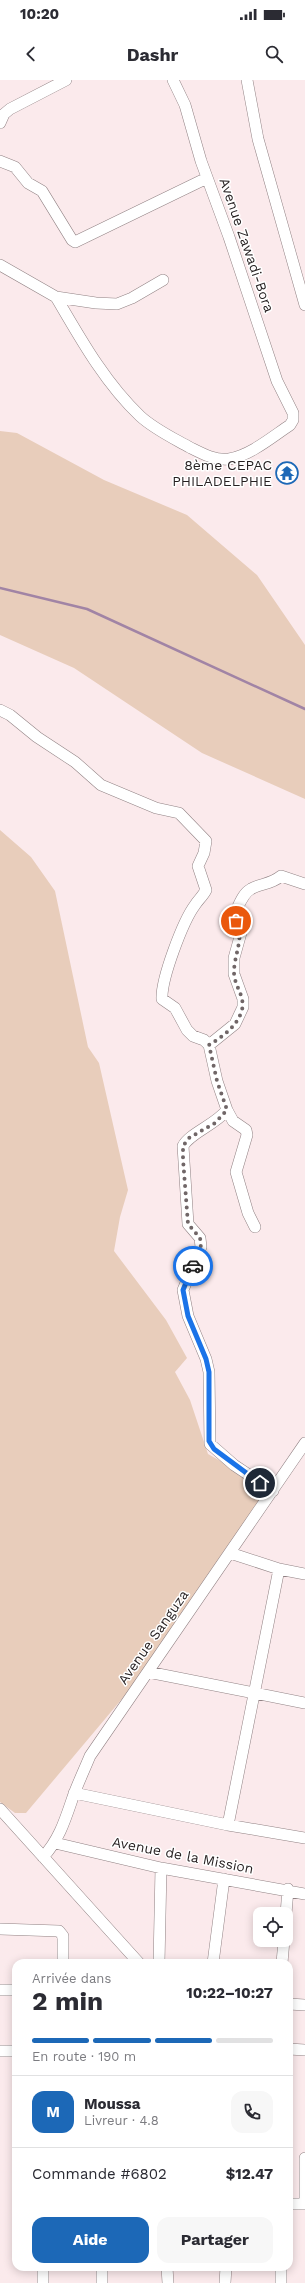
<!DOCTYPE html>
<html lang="fr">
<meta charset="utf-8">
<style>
:root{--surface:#fff;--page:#f7f7f7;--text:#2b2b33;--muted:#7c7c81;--line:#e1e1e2;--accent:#1c68b7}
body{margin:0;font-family:"Work Sans",sans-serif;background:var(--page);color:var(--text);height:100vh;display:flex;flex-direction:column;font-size:15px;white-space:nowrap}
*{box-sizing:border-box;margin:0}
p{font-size:13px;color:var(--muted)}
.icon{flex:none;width:22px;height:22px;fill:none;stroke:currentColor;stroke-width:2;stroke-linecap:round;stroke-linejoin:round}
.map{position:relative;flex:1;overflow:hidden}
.sheet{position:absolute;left:12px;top:1879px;width:281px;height:312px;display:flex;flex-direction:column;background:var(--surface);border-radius:12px;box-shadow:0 2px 10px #0003}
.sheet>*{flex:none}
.fabs{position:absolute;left:253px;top:1827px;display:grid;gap:8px}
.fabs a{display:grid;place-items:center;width:40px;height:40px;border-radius:8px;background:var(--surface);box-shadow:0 2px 10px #0003;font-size:20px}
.pin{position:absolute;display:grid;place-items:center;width:34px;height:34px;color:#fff;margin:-17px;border:2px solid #fff;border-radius:50%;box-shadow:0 1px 4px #0007}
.courier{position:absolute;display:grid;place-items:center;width:40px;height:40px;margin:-20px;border:3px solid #1a73e8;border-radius:50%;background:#fff;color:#222;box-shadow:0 1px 5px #0007}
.head em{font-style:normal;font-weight:700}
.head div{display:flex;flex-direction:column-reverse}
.head{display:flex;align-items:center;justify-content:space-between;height:68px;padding:0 20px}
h1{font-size:26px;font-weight:700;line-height:30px}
.bar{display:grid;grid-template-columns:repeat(4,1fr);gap:6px 4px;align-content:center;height:48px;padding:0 20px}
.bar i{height:5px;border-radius:3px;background:var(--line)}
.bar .current{background:var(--accent)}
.bar p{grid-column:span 4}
.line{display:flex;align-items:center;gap:10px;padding:0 20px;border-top:1px solid var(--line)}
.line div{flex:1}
.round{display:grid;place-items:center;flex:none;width:42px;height:42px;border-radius:12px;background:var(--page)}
.cta{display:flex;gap:8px;margin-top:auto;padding:8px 20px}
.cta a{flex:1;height:46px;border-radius:12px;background:var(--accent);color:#fff;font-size:16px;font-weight:700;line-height:46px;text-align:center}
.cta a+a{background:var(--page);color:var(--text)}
.status{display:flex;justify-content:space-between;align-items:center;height:28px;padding:0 20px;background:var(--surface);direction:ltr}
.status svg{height:11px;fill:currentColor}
header{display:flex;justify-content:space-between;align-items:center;height:52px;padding:0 20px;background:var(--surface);font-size:18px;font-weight:700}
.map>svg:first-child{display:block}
.green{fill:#e8cdbb}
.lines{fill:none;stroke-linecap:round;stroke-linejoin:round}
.stream{stroke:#a184a5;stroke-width:2.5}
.minor-casing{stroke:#918284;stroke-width:12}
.minor{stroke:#fff;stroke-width:11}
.done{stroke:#706667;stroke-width:4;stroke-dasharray:0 7.2}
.route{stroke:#1a73e8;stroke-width:5}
.labels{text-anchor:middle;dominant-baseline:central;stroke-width:3;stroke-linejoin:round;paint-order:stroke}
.street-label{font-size:14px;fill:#251f20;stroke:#fff}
.poi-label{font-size:14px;fill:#251f20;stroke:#fff;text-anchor:end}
</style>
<div class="status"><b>10:20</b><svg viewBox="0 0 49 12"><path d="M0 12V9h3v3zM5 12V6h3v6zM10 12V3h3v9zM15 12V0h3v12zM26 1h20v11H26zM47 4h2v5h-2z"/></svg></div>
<header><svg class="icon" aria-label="back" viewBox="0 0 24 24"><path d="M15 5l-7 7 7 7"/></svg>Dashr<svg class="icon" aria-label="search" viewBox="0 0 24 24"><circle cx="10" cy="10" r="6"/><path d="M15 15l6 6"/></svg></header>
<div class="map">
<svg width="305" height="2203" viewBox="0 0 305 2203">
<rect width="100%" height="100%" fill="#fbeaec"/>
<path class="green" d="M0,351L17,353L104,400L187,435L257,495L305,565V719L202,673L74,588L0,555Z
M0,750L31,777L55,811L88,967L99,983L128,1110L120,1137L114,1171L166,1240L187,1278L175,1292L190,1320L208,1374L273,1411L163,1570L26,1733H15L0,1722Z"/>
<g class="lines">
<path class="stream" d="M0,508L87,529L305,629"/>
<g class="minor-casing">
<path id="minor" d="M247,0L258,59L305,225
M0,43L4,34L10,29L66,0
M0,81L15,87L28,103L42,111L72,160L75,162L207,98
M0,185L56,217L96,223L117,224L132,218L163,200
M56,217C80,258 105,303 140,336C154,349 173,358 189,367C201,373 215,381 229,379C251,375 272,357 290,345L293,340V333L277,301L229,157L201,81L185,25L173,0
M0,630L10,635L37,657L75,682L101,705L156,728L179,733L206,761L204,773L198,786L206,810C203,816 198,820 195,825C183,841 161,899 162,919L175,928L187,950L193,956L204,960L209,965L217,1001L227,1030L233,1041L246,1050L247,1055L236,1092L248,1133L255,1147
M209,965L235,944L243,927V919L234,894V878L241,853L235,833C239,825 243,813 251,809C261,803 270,805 281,796L305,804
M227,1030C215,1045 190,1053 183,1066L188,1144L200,1158L201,1167L183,1210L188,1236L206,1279L209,1292L210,1364L234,1385L273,1411
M230,1473L279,1489L305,1494
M148,1592L305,1623
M74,1713L228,1745L305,1758
M0,1729L139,1883
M228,1745L279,1489
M55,1763L161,1788L305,1814
M43,1777C60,1759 66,1737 74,1714C79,1701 85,1688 90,1676L305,1363
M286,1834L288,1809
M0,1849L59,1851L63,1856V1883
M159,1883L161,1788
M213,1883L224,1799
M282,1883L284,1860
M0,1910H16
M289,1924L305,1925
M289,1969L305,1970
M0,1971H16
M289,2124H305
M305,2124V2078
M43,2187V2203
M102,2187V2203
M167,2187L168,2203
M281,2187V2203
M225,2203L226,2187"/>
</g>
<use href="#minor" class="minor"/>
</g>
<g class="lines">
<path class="done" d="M193,1186L200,1172L201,1164L200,1158L188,1144L183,1079V1066L189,1058L215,1043L227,1030L217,1001L209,965C222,957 235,948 241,933C247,917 234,907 234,892C234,875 245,856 236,841"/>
<path class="route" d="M193,1186L183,1210L188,1236L206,1279L209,1292V1361L214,1369L260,1403"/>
</g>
<defs>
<g id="temple-ring" transform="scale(1.15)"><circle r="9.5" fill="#fff" stroke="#1c68b7" stroke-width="1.5"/><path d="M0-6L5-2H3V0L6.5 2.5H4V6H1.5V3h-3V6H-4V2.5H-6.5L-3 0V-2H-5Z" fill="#1c68b7"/></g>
</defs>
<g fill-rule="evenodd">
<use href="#temple-ring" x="287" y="393"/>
</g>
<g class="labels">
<g class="street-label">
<text transform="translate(247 165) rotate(71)">Avenue Zawadi-Bora</text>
<text transform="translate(153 1557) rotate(-55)">Avenue Sanguza</text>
<text transform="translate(183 1775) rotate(11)">Avenue de la Mission</text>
</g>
<g class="poi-label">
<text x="272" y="385">8ème CEPAC<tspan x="272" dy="16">PHILADELPHIE</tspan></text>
</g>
</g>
</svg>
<div class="fabs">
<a><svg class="icon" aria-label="locate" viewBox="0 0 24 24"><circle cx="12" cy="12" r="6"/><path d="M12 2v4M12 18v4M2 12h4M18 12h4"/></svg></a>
</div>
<div class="pin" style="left:236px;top:841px;background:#ea580c"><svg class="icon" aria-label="bag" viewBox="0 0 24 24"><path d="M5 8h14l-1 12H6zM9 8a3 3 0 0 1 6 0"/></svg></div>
<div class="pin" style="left:260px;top:1403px;background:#1f2937"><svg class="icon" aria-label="home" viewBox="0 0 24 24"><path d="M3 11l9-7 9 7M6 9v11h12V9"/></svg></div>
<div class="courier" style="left:193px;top:1186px"><svg class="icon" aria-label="car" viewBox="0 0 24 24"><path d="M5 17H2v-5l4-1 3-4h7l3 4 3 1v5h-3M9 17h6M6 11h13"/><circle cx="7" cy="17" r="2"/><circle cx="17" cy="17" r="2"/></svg></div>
<section class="sheet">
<div class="head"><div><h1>2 min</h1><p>Arrivée dans</p></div><em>10:22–10:27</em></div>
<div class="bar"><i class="current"></i><i class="current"></i><i class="current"></i><i></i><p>En route · 190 m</p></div>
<div class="line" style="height:72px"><b class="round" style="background:var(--accent);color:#fff">M</b><div><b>Moussa</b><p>Livreur · 4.8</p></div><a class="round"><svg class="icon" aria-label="phone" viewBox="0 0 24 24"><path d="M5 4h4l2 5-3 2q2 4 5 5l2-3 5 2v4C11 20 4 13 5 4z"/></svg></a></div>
<div class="line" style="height:52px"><div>Commande #6802</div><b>$12.47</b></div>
<div class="cta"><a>Aide</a><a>Partager</a></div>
</section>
</div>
